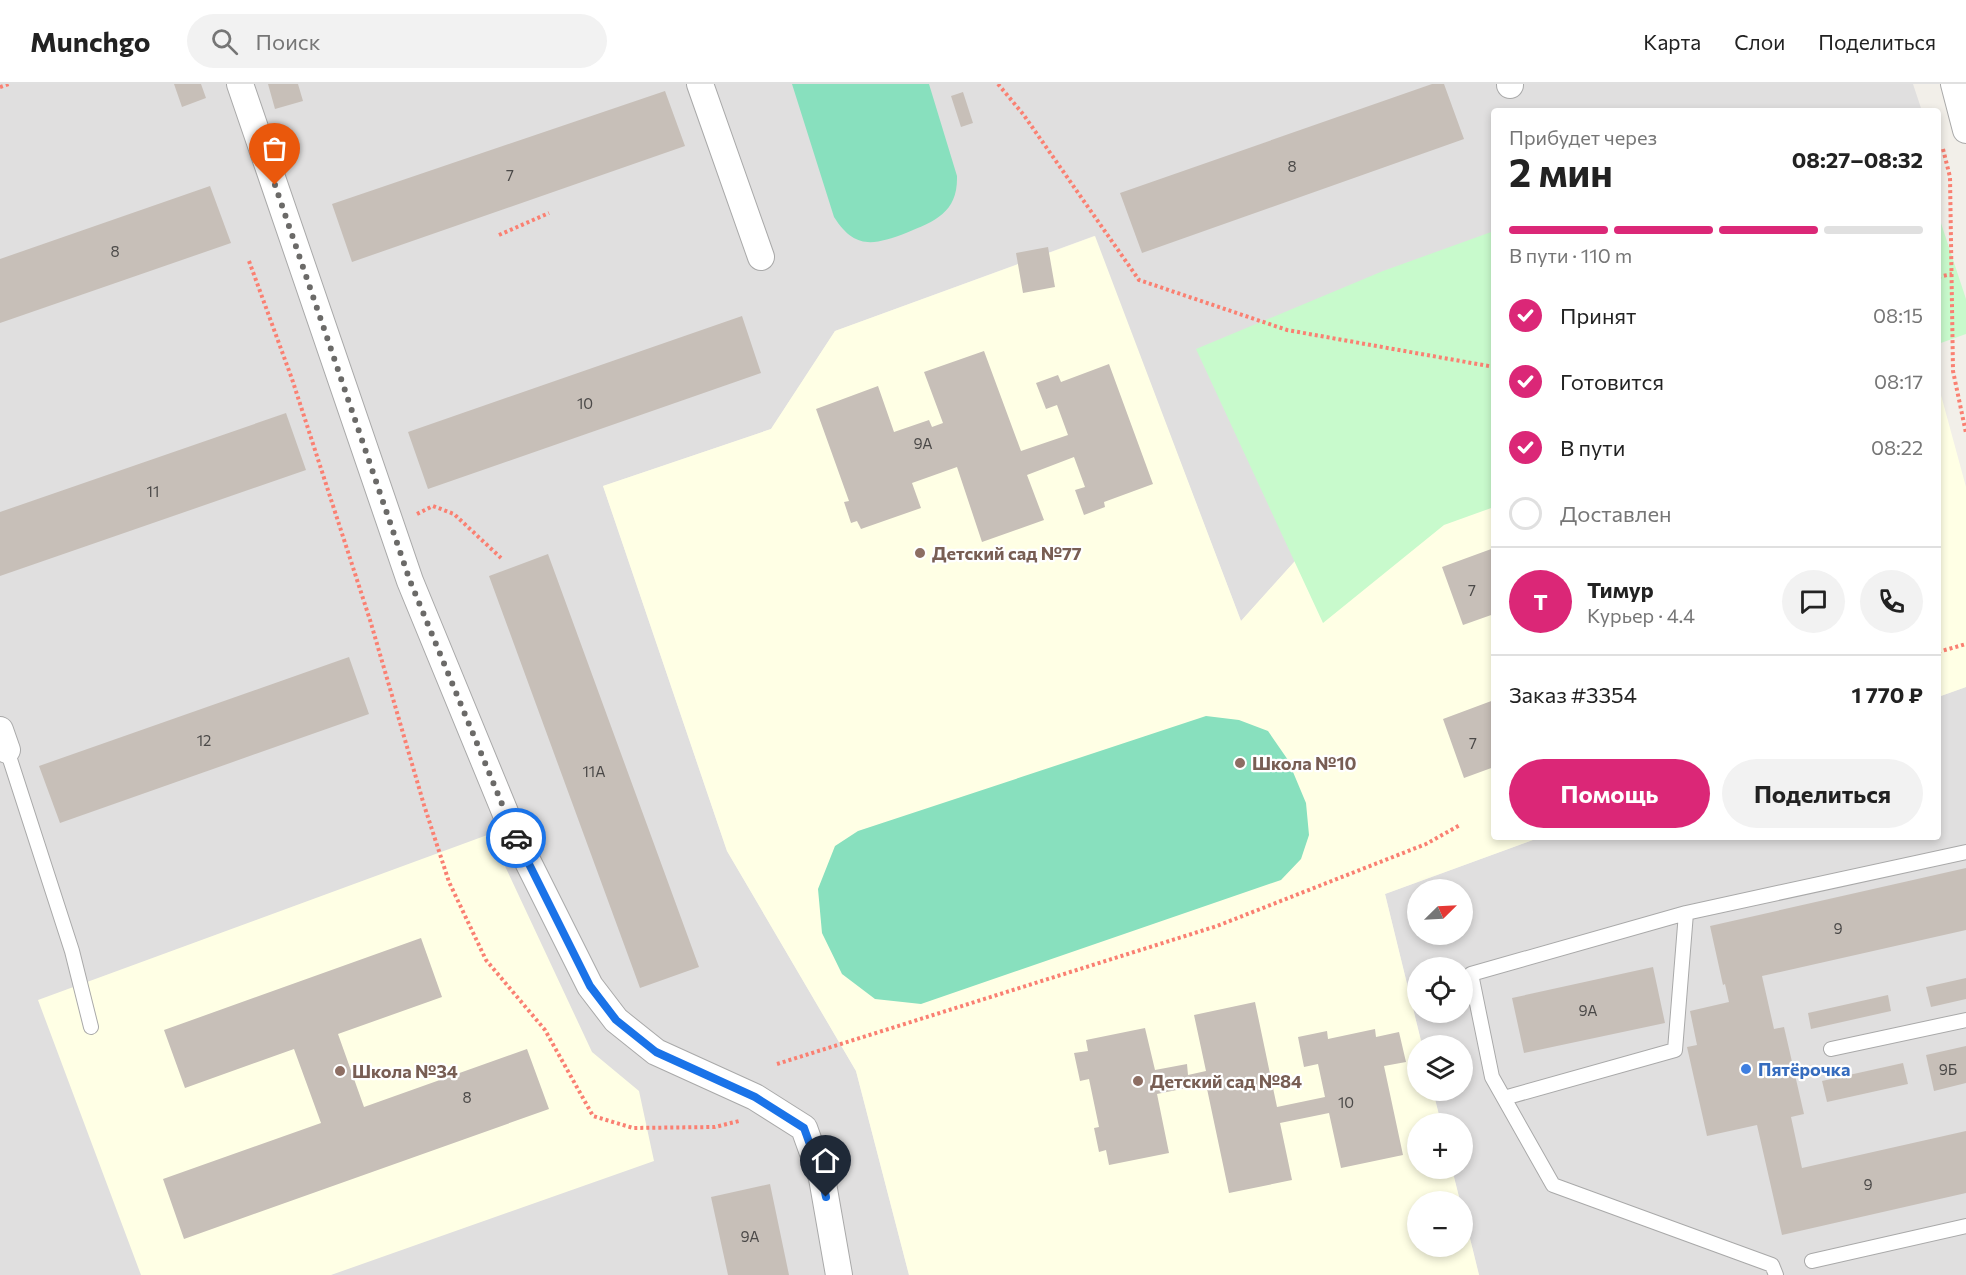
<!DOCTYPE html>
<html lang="ru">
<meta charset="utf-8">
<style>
:root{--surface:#fff;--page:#f2f2f2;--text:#222;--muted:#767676;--line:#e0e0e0;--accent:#db2777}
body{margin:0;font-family:Commissioner,sans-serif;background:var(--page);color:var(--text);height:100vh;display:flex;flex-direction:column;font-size:22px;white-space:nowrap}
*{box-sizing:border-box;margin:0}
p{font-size:20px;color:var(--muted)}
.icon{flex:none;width:33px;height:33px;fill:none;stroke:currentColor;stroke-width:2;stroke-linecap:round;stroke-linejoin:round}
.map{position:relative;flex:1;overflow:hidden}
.details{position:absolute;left:1491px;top:24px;width:450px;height:732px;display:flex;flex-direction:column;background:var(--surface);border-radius:6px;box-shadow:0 3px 9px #0003}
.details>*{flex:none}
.needle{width:39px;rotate:66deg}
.fabs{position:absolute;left:1407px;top:795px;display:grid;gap:12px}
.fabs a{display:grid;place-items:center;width:66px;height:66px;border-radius:50%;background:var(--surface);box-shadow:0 3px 9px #0003;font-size:30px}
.pin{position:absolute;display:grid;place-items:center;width:51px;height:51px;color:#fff;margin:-62px -26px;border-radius:50% 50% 50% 0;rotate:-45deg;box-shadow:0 0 6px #0007}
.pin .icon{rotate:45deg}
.courier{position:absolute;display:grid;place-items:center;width:60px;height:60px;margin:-30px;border:4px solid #1a73e8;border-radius:50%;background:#fff;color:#222;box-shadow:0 2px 8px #0007}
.overview em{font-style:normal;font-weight:700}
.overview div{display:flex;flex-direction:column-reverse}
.overview{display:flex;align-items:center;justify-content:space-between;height:102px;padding:0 18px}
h1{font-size:39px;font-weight:700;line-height:45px}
.bar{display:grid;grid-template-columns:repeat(4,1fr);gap:9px 6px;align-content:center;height:72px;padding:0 18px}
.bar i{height:8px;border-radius:4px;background:var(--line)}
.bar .selected{background:var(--accent)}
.bar p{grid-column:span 4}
.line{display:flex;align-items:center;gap:15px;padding:0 18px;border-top:2px solid var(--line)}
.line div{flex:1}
.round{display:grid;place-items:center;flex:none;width:63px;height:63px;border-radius:32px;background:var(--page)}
ol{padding:0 18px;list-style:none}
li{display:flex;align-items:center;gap:18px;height:66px}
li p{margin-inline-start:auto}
li .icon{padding:6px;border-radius:50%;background:var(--accent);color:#fff;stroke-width:4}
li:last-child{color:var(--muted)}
li i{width:33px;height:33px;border:3px solid var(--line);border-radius:50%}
.cta{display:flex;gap:12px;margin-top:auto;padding:12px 18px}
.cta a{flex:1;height:69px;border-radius:36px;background:var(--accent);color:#fff;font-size:24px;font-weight:700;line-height:69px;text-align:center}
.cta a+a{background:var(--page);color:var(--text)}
header{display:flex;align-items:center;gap:36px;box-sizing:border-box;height:84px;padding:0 30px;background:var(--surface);border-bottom:2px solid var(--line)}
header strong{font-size:28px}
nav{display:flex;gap:33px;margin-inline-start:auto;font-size:21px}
.search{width:420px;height:54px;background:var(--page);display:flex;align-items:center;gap:15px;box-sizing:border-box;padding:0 21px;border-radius:33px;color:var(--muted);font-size:22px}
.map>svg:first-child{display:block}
.residential{fill:#e0dfdf;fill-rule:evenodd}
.education{fill:#ffffe5}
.park{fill:#c8facc}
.pitch{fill:#88e0be}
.building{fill:#c7bfb8}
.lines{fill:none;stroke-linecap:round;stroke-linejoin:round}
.service-casing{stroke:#a9a9a9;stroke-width:16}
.minor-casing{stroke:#a9a9a9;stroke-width:28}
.path{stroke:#fa8072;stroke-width:4;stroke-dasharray:3 3;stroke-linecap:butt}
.service{stroke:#fff;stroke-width:14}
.minor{stroke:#fff;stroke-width:26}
.done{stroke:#6b6a68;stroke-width:6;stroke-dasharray:0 10.8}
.route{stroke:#1a73e8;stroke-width:8}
.education-dot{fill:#8d6e63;stroke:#fff;stroke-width:2}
.shop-dot{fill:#3f7fe0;stroke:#fff;stroke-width:2}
.labels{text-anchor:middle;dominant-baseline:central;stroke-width:4.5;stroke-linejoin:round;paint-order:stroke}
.number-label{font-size:15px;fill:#4b4948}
.education-label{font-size:18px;font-weight:bold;fill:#785e54;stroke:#fff;text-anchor:start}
.shop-label{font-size:18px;font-weight:bold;fill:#366cbe;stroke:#fff;text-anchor:start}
</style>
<header>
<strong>Munchgo</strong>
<div class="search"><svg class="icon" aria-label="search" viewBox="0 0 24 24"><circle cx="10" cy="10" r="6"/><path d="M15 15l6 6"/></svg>Поиск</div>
<nav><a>Карта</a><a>Слои</a><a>Поделиться</a></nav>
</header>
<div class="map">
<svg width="1966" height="1191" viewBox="0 0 1966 1191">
<rect width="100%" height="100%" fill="#f2efe9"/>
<path class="residential" d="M0,0H1913L1922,27H1494V349L1376,387L1241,537L1094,152L835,247L771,345L603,402L727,767L856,987L909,1191H0Z
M1966,603V1191H1479L1463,1126L1462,1118L1460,1117L1452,1085L1462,1084V1040L1441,1039L1433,1007L1462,1006V962L1422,961L1385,810L1541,753H1938V613ZM1418,806H1462V850H1418ZM1418,884H1462V928H1418Z"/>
<path class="education" d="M1095,152L1241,537L1376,387L1494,349V753H1541L1385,810L1422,961L1418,962V1006L1433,1007L1441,1039L1418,1040V1084L1452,1085L1460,1117L1418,1118V1162H1462L1463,1126L1479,1191H909L856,987L727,767L603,402L771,345L835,247Z
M1938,300L1966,403V603L1938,613Z
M490,750L592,968L639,1007L654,1077L331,1191H141L38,916Z"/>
<path class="park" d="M1938,130L1966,215V250L1938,260Z
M1494,147V423L1444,441L1323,539L1196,265L1383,187Z"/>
<path class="pitch" d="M792,0H929L957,92C958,128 936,137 906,149C874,161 855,166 834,133Z
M1206,632L1239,636L1268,647L1288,676L1306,719L1309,751L1301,775L1281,796L921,920L875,915L842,890L822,849L818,805L835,762L858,747Z"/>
<path class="building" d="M174,0H201L206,14L182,23Z
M268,0H298L303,17L275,25Z
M1432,0H1444L1464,55L1142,169L1120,109Z
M665,7L685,62L352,178L332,120Z
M963,8L973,39L961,43L951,12Z
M210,102L231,159L0,239V175Z
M1048,163L1055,203L1023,209L1016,169Z
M742,232L761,289L428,405L408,348Z
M984,267L1021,367L1068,351L1057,321L1046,325L1036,299L1058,291L1061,298L1109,280L1153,400L1104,418L1105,423L1084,431L1075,406L1085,403L1074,373L1027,391L1044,436L982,458L957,383L912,399L921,424L861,445L857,437L851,439L844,418L849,417L816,325L878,302L894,348L929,336L932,343L943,339L924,288Z
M286,329L306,386L0,492V428Z
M1494,464V530L1463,541L1442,483Z
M548,470L699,883L640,904L489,492Z
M349,573L369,630L60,739L39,682Z
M1494,616V683L1464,694L1443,635Z
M1966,784V846L1762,892L1774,945L1784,943L1804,1030L1791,1033L1802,1084L1966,1047V1109L1782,1151L1757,1041L1707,1052L1687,963L1697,961L1690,927L1729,918L1725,900L1723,901L1710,842Z
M421,854L442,913L338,950L364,1023L527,965L549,1025L184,1155L163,1095L321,1039L294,965L185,1004L164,946Z
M1653,883L1665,939L1524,969L1512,914Z
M1966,894V915L1931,923L1926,903Z
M1888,911L1891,927L1811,945L1808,929Z
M1255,918L1277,1023L1325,1013L1318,980L1304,983L1298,953L1327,947L1328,955L1375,945L1376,953L1399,948L1406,978L1384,982L1403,1071L1341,1084L1329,1029L1280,1039L1292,1096L1229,1109L1206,1000L1157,1010L1169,1069L1109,1081L1106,1066L1099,1068L1094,1044L1099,1043L1089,995L1080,997L1074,969L1088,967L1086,956L1145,944L1155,986L1187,980L1188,991L1206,987L1194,931Z
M1966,962V999L1934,1007L1926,971Z
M1903,979L1908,1000L1827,1018L1822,997Z
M770,1100L789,1191H728L711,1113Z"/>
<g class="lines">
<g class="service-casing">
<path id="service" d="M7,666L72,867L91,943
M1686,829L1966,768
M1831,965L1966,936
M1504,1014L1675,966L1686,829L1471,890L1492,993L1553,1101L1772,1181L1776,1191
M1812,1177L1966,1142"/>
</g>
<g class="minor-casing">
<path id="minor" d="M240,0L410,497L514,750L590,902L616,936L656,968L755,1013L804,1044L822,1094L839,1191
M700,0L761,173
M1510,0V1
M1954,0L1966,46
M0,646L7,666"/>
</g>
<path class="path" d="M998,0L1023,30L1139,196L1287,246L1494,283
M0,3L9,0
M1943,65L1950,93L1953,287L1966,349
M499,151L549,129
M249,177L292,295L370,536L424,721L449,798L486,876L545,946L593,1032L633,1044L715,1043L739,1037
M1938,193L1952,190
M417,430L433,422L454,430L501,474
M1938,568L1966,560
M777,980L1217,842L1426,760L1460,741"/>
<use href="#service" class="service"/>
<use href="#minor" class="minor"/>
</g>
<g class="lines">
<path class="done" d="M275,101L410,497L516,754"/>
<path class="route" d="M516,754L590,902L616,936L656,968L755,1013L804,1044L822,1094L826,1113"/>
</g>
<g class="education-dot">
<circle cx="920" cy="469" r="6"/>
<circle cx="1240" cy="679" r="6"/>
<circle cx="340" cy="987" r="6"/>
<circle cx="1138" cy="997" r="6"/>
</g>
<circle class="shop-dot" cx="1746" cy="985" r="6"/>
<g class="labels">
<g class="number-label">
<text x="1292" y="82">8</text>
<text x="510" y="91">7</text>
<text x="115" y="167">8</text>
<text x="585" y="319">10</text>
<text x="923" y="359">9А</text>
<text x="153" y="407">11</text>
<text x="1472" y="506">7</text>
<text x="204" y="656">12</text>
<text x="1473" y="659">7</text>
<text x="594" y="687">11А</text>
<text x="1838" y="844">9</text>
<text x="1588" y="926">9А</text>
<text x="1948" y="985">9Б</text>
<text x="467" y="1013">8</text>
<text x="1346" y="1018">10</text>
<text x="1868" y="1100">9</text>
<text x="750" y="1152">9А</text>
</g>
<g class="education-label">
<text x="932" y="469">Детский сад №77</text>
<text x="1252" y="679">Школа №10</text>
<text x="352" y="987">Школа №34</text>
<text x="1150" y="997">Детский сад №84</text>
</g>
<g class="shop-label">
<text x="1758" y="985">Пятёрочка</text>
</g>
</g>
</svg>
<div class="fabs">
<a><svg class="needle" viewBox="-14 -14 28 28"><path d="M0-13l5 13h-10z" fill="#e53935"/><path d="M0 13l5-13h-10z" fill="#767676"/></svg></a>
<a><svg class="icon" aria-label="locate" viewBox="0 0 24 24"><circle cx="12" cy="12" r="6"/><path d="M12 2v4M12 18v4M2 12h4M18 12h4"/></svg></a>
<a><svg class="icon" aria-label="layers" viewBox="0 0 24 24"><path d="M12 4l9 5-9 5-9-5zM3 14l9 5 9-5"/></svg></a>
<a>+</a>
<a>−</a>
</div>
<div class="pin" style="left:275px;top:101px;background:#ea580c"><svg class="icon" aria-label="bag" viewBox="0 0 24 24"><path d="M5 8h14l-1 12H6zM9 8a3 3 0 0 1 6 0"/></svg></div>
<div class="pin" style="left:826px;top:1113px;background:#1f2937"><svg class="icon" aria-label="home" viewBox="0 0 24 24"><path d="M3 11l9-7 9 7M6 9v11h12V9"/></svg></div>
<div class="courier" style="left:516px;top:754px"><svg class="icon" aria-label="car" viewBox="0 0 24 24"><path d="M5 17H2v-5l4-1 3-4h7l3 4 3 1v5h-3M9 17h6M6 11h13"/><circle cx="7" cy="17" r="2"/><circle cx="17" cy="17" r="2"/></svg></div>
<section class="details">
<div class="overview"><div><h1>2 мин</h1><p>Прибудет через</p></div><em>08:27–08:32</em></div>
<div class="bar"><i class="selected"></i><i class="selected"></i><i class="selected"></i><i></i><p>В пути · 110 m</p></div>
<ol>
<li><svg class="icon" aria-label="check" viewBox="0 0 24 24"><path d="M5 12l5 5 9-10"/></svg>Принят<p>08:15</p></li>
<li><svg class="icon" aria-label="check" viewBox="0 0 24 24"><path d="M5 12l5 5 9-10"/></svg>Готовится<p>08:17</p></li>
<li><svg class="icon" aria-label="check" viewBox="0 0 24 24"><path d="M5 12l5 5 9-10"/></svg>В пути<p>08:22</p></li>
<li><i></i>Доставлен</li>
</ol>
<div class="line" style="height:108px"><b class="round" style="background:var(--accent);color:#fff">Т</b><div><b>Тимур</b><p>Курьер · 4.4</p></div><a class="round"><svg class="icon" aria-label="chat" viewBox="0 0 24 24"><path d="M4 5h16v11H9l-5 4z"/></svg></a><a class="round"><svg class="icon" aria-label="phone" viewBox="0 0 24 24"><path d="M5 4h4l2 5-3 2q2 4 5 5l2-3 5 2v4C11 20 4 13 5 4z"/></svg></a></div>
<div class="line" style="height:78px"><div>Заказ #3354</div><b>1 770 ₽</b></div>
<div class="cta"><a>Помощь</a><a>Поделиться</a></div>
</section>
</div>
